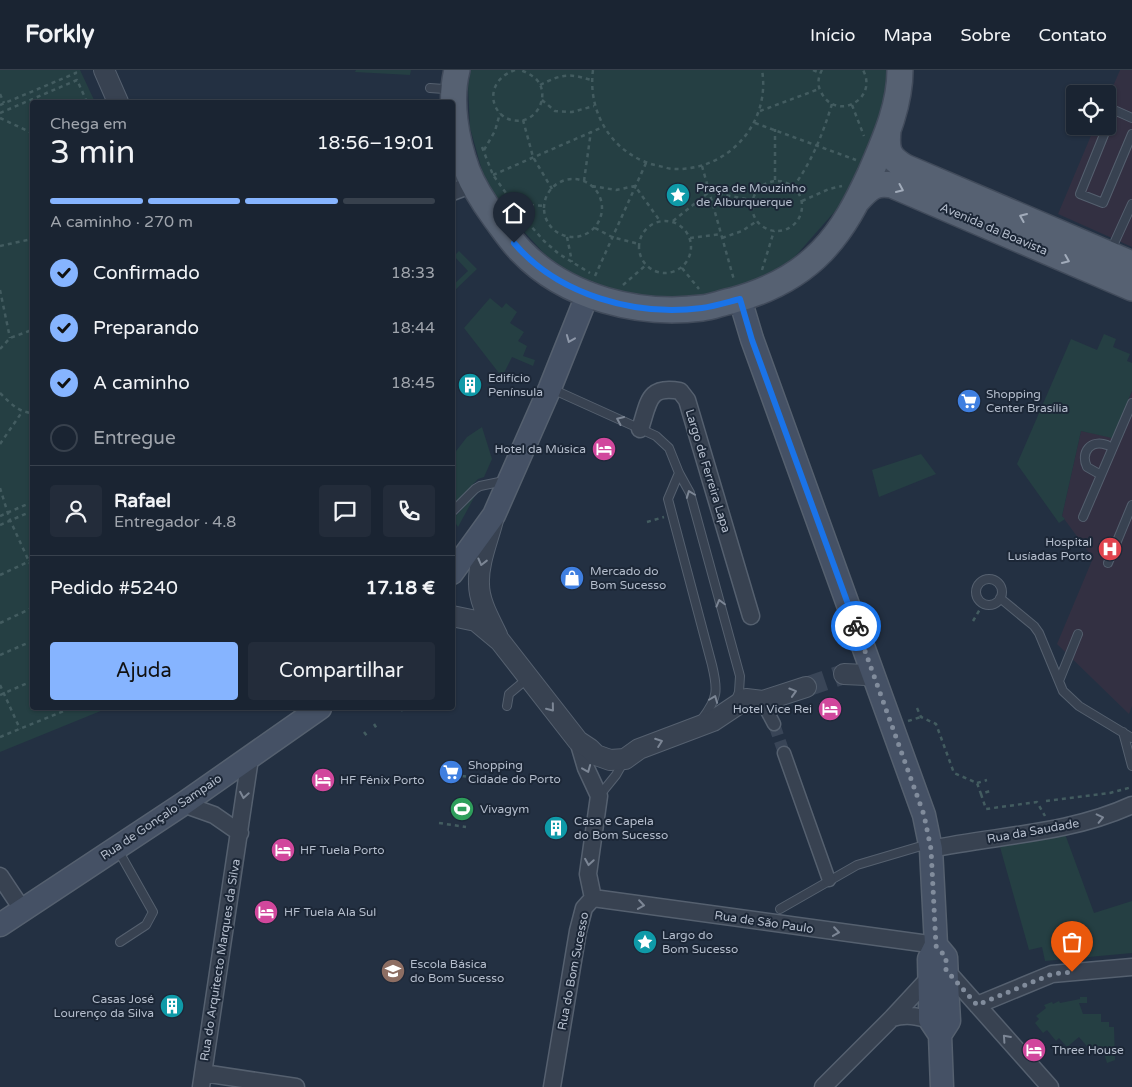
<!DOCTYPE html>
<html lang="pt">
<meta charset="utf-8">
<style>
:root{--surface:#1a2432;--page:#232c3a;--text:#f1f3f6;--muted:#9fa4ac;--line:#38414d;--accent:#86b4ff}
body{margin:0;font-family:"Varela Round",sans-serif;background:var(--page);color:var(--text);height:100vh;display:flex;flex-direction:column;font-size:19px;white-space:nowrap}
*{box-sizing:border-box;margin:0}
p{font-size:16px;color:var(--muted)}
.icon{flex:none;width:28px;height:28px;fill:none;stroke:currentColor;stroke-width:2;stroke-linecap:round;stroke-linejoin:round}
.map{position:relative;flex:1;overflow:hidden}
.drawer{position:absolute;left:30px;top:30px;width:425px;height:610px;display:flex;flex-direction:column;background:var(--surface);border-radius:5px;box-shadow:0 1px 4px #0004,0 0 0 1px var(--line)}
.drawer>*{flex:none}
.buttons{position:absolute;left:1066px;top:15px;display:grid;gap:10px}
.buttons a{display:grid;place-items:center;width:50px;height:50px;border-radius:5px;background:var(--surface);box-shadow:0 1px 4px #0004,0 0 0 1px var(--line);font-size:25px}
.pin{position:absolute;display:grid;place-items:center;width:42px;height:42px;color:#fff;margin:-51px -21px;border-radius:50% 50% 50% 0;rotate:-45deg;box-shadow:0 0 5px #0007}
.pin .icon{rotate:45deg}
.courier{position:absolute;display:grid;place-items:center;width:50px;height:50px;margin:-25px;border:4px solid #1a73e8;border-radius:50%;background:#fff;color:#222;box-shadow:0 1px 6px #0007}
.overview em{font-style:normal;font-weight:600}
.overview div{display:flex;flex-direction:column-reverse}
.overview{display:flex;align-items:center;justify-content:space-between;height:85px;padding:0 20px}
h1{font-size:32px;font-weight:600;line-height:38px}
.bar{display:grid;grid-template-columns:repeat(4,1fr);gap:8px 5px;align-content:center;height:60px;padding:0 20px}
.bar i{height:6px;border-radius:4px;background:var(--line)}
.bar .current{background:var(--accent)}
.bar p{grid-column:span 4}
.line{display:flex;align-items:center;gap:12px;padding:0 20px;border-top:1px solid var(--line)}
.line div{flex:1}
.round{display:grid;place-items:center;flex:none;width:52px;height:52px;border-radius:5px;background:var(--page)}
ol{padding:0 20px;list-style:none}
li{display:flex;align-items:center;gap:15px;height:55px}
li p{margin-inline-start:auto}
li .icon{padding:5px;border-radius:50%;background:var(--accent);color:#111;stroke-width:4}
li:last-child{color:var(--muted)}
li i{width:28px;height:28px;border:2px solid var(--line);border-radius:50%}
.action{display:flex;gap:10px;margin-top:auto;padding:10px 20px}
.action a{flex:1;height:58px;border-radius:5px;background:var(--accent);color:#111;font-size:20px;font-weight:600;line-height:58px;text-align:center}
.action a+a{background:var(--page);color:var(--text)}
header{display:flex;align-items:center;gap:30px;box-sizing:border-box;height:70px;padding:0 25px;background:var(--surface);border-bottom:1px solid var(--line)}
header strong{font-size:24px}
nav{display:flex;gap:28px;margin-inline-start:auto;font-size:18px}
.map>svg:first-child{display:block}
.medical{fill:#333042}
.green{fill:#253f43}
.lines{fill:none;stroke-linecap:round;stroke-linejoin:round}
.pedestrian-tunnel{stroke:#394557;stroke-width:12;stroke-dasharray:12 6;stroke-linecap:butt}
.tertiary-tunnel{stroke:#394557;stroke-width:20;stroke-dasharray:20 10;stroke-linecap:butt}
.service-casing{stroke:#55606f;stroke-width:10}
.pedestrian-casing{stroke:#55606f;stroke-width:15}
.minor-casing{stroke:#55606f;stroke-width:19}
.tertiary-casing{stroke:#55606f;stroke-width:22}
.secondary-casing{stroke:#55606f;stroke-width:25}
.primary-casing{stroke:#414b5b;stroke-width:28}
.path{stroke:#435c60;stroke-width:2.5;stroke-dasharray:4 4;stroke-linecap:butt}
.service{stroke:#384251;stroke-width:8}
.pedestrian{stroke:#384251;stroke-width:12}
.minor{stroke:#384251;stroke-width:16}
.tertiary{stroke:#384251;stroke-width:20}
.secondary{stroke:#455165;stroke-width:22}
.primary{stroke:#566172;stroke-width:25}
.oneway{stroke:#a1abba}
.oneway2{stroke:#8d97a8}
.oneway3{stroke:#7c8695}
.done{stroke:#818c9c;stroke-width:5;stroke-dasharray:0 9}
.route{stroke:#1a73e8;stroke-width:6}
.labels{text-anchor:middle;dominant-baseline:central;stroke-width:4;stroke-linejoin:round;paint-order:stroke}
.poi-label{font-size:12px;fill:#b4bdcc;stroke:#1c2737;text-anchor:start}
.street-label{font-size:12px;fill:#b4bdcc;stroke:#1c2737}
</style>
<header>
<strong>Forkly</strong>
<nav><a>Início</a><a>Mapa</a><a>Sobre</a><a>Contato</a></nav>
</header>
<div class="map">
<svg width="1132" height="1017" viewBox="0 0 1132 1017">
<rect width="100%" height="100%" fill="#233042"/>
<path class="medical" d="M1120,0H1132V177L1058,144L1095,56H1108V28Z
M1132,321V636L1129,644L1057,574L1093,488L1062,446L1081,361L1112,367Z"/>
<path class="green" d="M0,0H80L95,32H32V638H108L0,682Z
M356,0H411L410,5L355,2Z
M471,0H897L896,13L851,123L792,190L771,204L749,215L688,231L633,228L584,211L550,190L518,155L485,111L470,58L468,15Z
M459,181L477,199L453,222V215L468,201L454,186Z
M490,228L502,238L506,233L517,242L510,253L524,262L518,271L527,276L523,286L535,290L533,296L512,287L502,307L464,258Z
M1104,264L1116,269L1113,277L1130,284L1127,291L1132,293V321L1112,368L1081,361L1062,446L1065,449L1059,453L1017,394L1071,269L1097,280Z
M482,357L492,389L484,407L478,409L453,435V385L467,367Z
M921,384L936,404L879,427L872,400Z
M476,424L458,457L453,449Z
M1065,764L1094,843L1132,831V883L1045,891L1042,877L1029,880L1000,777Z
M1080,927H1087V933H1079L1083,944H1101V952H1109V957H1114L1115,990L1107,993L1102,977L1091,981L1079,967L1067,977L1059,968L1056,971L1047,960L1043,963L1035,953L1039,949L1036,946L1046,938L1044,935L1052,932L1053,934L1059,931L1060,933L1080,929Z"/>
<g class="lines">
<path class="pedestrian-tunnel" d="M774,654L784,683"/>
<path class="tertiary-tunnel" d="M806,617L844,604"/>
<g class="service-casing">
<path id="service" d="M430,18L444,19
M1132,48L1114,40L1080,124L1103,133L1132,64
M1111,180L1132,134
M552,319L656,366L669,378L679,403L690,423L740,606L739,622L736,630
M679,403L668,429L712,595C718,620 718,628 702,649
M1101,405L1087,397C1080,382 1091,369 1107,375
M452,442L475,419L480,416L504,411
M1083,447L1132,333
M1108,493L1132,435
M976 522a13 13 0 1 1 26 0a13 13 0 1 1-26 0Z
M1000,528L1034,556L1039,563L1063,621L1079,636L1132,668
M1059,611L1078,564
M507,636L509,624L528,608
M1123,662L1132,696
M599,726L616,705L624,691
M118,780L153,842L146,855L120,872
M780,839L857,795L928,774"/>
</g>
<g class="pedestrian-casing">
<path id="pedestrian" d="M765,637L774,654
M784,683L829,810"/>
</g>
<g class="minor-casing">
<path id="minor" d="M452,122L473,114
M640,359C649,333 647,315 680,321L687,330L751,546
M578,671L586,698L599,726L588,804L593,828
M183,734L214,745L240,763
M931,779C998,765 1069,764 1132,735
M0,806L22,839
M593,828L936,875
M946,900L1050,1017
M977,935L1052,904L1132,897
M892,948C906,944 917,946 930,950
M203,1003L296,1017
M201,1017L250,688
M552,1017L578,861L584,838L593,828
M823,1017L892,948L930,907"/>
</g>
<g class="tertiary-casing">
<path id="tertiary" d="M104,0L118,32
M493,450C488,470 478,493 479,514C479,532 490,550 497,565
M452,546L476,551L500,571L578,671L590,679L596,685L610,690L625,689L639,679L713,651L746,629L763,631L806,617
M844,604L866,605L875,608"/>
</g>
<g class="secondary-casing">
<path id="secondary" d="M740,229L752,269L924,745L931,779L936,875L929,889L930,933V950L940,965L942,1017
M452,503L494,445L550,318L588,223
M0,855L183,734L320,638
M936,875L946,887L948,933L949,951L940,965"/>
</g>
<g class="primary-casing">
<path id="primary" d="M457,0C449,31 456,70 467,100C474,118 484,133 495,148C504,160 511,171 521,181C566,228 639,246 702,238C712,237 721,233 731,231C765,222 798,206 822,181C844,158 857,132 870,104C884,71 900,37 900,0
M888,60C886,80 888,87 905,97L1132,194
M858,130C869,118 875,112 892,115L1132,218"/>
</g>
<path class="path" d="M515,0C478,13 493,57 524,50C541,45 548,23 537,10C532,5 526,2 520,0
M593,0C587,45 615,87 659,96C664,97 669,99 674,99C728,101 771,53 762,0
M813,0L820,3
M822,0C818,7 817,15 821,22C835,52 879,30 863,0
M540,15C562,4 568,3 591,10
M0,24L4,33
M542,30L555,41L572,42L594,36
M0,35L76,3L75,0
M852,35L864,66
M760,41L819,19
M0,43L77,10L87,32
M0,48L32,63
M523,50L533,87L552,119
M755,53L856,90
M482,77L493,105L523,147L544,171L559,184L590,203
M484,80L495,61L500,43
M702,96L734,210
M493,105L603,57
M544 138a29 29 0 1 1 58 0a29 29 0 1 1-58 0Z
M775,110V59
M752 136a25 25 0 1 1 50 0a25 25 0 1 1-50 0Z
M584,111L591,61
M592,116L616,120L635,116L660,151
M793,117C812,92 823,63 832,34
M802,131L829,119L842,116
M514,134L544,136
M639 177a26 26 0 1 1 52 0a26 26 0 1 1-52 0Z
M673,151L709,122L752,130
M595,158L612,167L639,174
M567,167L572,192
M690,168L721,164
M722,168L742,161L757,151
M0,176L32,169
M682,198L699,219
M762,200L774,161
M595,206L646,93
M623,215L646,195
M0,220L10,268
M0,279L10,268L32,260
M0,323C10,333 18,342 32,343
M0,374L22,342
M0,418L10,450L32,498
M0,446L32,432
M647,452L664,447
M0,455L32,441
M0,505L32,490
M973,551L983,534
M0,553L32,538
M0,585L32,571
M0,615L20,659
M0,625L32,611
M400,638L403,641
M917,638L921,647L936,654L954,703L977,713L981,724L990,721
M908,651L921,647
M374,654L377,659
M364,662L367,666
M0,667L71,638
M462,706L477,708
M977,713L987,710
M981,724L986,739L1037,732L1045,746
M1046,731L1110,723L1132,717
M439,753L466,757"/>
<use href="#service" class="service"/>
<use href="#pedestrian" class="pedestrian"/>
<use href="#minor" class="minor"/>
<use href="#tertiary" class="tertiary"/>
<use href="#secondary" class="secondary"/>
<use href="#primary" class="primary"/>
</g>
<defs><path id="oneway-chevron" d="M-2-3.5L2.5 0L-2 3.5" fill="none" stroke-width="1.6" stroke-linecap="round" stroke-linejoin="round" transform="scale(1.25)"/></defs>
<g class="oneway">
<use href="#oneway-chevron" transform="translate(900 119) rotate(24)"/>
<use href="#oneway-chevron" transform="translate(1023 147) rotate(-157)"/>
<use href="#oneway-chevron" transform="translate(1066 190) rotate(23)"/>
</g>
<use class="oneway2" href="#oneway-chevron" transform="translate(570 269) rotate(112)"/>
<g class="oneway3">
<use href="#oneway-chevron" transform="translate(620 350) rotate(-156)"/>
<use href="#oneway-chevron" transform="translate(690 424) rotate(-111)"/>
<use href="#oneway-chevron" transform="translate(482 492) rotate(104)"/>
<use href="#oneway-chevron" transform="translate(720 533) rotate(-105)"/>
<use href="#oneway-chevron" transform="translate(793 622) rotate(-17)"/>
<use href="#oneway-chevron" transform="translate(714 629) rotate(-69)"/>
<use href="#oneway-chevron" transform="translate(551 638) rotate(51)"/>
<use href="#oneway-chevron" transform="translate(659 672) rotate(-20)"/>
<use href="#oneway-chevron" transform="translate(587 699) rotate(68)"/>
<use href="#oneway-chevron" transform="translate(244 725) rotate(100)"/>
<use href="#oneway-chevron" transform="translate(1100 748) rotate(-13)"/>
<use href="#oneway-chevron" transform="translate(589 792) rotate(99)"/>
<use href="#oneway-chevron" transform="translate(641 835) rotate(8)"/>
<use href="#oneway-chevron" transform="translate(836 862) rotate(8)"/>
<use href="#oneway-chevron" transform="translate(1006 968) rotate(-132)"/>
</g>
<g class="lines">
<path class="done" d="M856,556L924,745L931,779L936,876L946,887V900L977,935L1052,904L1072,902"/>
<path class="route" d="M514,173C558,225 636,247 702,238C715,236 728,232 740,229L752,270L856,556"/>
</g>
<defs>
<g id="sight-disc" transform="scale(1.25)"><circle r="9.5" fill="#0f9aa8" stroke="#1c2737"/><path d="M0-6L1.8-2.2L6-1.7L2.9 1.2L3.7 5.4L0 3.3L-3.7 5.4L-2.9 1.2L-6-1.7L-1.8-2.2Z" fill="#fff"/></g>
<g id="building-disc" transform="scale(1.25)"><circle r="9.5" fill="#0f9aa8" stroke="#1c2737"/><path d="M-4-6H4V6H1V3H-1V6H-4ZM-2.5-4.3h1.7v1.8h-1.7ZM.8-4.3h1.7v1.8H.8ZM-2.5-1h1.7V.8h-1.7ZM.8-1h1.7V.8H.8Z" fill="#fff"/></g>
<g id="supermarket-disc" transform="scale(1.25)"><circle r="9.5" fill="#3f7fe0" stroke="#1c2737"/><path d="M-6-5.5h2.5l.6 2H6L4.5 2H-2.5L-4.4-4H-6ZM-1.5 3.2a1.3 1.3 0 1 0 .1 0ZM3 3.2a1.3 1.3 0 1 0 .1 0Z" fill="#fff"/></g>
<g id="hotel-disc" transform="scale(1.25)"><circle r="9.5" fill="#d1479c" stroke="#1c2737"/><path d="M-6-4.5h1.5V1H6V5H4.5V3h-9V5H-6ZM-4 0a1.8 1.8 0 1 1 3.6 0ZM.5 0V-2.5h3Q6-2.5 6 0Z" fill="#fff"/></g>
<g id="hospital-disc" transform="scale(1.25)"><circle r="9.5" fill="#e0444e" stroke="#1c2737"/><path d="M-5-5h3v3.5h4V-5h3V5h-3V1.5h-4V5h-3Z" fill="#fff"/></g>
<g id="shop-disc" transform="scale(1.25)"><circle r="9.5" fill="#3f7fe0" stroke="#1c2737"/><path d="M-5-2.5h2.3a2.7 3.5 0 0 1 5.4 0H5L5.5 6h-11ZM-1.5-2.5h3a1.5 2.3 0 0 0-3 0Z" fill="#fff"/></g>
<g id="stadium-disc" transform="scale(1.25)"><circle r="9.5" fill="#2e9e5b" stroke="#1c2737"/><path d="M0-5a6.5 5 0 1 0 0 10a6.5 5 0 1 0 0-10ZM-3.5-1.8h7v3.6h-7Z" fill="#fff"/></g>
<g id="school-disc" transform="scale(1.25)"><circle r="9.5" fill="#8d6e63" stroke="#1c2737"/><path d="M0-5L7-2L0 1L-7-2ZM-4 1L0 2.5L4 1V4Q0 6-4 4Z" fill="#fff"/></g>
</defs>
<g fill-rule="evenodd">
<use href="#sight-disc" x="678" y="125"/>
<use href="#building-disc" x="470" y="315"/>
<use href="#supermarket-disc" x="969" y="331"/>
<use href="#hotel-disc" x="604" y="379"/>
<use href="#hospital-disc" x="1110" y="479"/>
<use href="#shop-disc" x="572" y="508"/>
<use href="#hotel-disc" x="830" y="639"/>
<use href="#supermarket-disc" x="451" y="702"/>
<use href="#hotel-disc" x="323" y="710"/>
<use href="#stadium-disc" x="462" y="739"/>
<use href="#building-disc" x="556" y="758"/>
<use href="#hotel-disc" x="283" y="780"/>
<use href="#hotel-disc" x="266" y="842"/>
<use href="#sight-disc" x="645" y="872"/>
<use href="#school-disc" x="393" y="901"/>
<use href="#building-disc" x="172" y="936"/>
<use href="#hotel-disc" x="1034" y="980"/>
</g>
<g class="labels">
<g class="poi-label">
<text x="696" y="118">Praça de Mouzinho<tspan x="696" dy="14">de Alburquerque</tspan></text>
<text x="488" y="308">Edifício<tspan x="488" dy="14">Península</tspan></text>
<text x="986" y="324">Shopping<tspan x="986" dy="14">Center Brasília</tspan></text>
<text x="586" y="379" text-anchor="end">Hotel da Música</text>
<text x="1092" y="472" text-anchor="end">Hospital<tspan x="1092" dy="14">Lusíadas Porto</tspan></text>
<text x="590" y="501">Mercado do<tspan x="590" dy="14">Bom Sucesso</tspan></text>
<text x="812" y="639" text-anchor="end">Hotel Vice Rei</text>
<text x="468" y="695">Shopping<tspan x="468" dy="14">Cidade do Porto</tspan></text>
<text x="340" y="710">HF Fénix Porto</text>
<text x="480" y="739">Vivagym</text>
<text x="574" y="751">Casa e Capela<tspan x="574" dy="14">do Bom Sucesso</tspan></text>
<text x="300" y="780">HF Tuela Porto</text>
<text x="284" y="842">HF Tuela Ala Sul</text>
<text x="662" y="865">Largo do<tspan x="662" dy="14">Bom Sucesso</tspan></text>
<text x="410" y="894">Escola Básica<tspan x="410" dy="14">do Bom Sucesso</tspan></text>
<text x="154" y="929" text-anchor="end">Casas José<tspan x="154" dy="14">Lourenço da Silva</tspan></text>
<text x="1052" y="980">Three House</text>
</g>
<g class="street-label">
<text transform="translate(994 159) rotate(23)">Avenida da Boavista</text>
<text transform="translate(708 401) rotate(73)">Largo de Ferreira Lapa</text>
<text transform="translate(161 747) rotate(-34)">Rua de Gonçalo Sampaio</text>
<text transform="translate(1033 761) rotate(-10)">Rua da Saudade</text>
<text transform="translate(764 852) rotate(8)">Rua de São Paulo</text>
<text transform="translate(220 890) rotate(-81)">Rua do Arquitecto Marques da Silva</text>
<text transform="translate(573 901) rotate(-79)">Rua do Bom Sucesso</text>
</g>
</g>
</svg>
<div class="buttons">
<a><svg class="icon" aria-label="locate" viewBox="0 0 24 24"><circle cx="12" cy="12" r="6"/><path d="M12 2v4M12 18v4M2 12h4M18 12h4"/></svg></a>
</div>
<div class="pin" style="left:1072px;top:902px;background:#ea580c"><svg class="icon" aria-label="bag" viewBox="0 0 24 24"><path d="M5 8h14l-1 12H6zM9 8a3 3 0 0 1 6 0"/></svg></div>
<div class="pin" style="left:514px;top:173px;background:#1f2937"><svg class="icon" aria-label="home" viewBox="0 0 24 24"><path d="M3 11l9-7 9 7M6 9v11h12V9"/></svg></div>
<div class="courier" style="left:856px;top:556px"><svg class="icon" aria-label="bike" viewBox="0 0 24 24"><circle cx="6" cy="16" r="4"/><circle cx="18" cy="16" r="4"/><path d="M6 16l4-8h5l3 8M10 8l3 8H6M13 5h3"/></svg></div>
<section class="drawer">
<div class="overview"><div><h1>3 min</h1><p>Chega em</p></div><em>18:56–19:01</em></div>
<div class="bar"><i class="current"></i><i class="current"></i><i class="current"></i><i></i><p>A caminho · 270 m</p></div>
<ol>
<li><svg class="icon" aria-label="check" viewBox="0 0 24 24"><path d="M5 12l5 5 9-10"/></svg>Confirmado<p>18:33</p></li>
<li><svg class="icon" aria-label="check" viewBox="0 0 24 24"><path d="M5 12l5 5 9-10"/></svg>Preparando<p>18:44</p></li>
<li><svg class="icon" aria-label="check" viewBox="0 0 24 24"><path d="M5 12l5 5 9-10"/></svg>A caminho<p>18:45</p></li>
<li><i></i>Entregue</li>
</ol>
<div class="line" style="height:90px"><a class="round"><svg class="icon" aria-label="person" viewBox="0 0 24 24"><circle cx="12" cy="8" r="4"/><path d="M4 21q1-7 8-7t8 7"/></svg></a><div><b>Rafael</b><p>Entregador · 4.8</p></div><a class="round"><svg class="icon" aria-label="chat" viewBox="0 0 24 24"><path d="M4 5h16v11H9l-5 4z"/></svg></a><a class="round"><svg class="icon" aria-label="phone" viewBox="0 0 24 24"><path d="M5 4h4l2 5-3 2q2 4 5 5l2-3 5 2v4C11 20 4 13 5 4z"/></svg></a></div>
<div class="line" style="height:65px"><div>Pedido #5240</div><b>17.18 €</b></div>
<div class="action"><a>Ajuda</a><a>Compartilhar</a></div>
</section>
</div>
